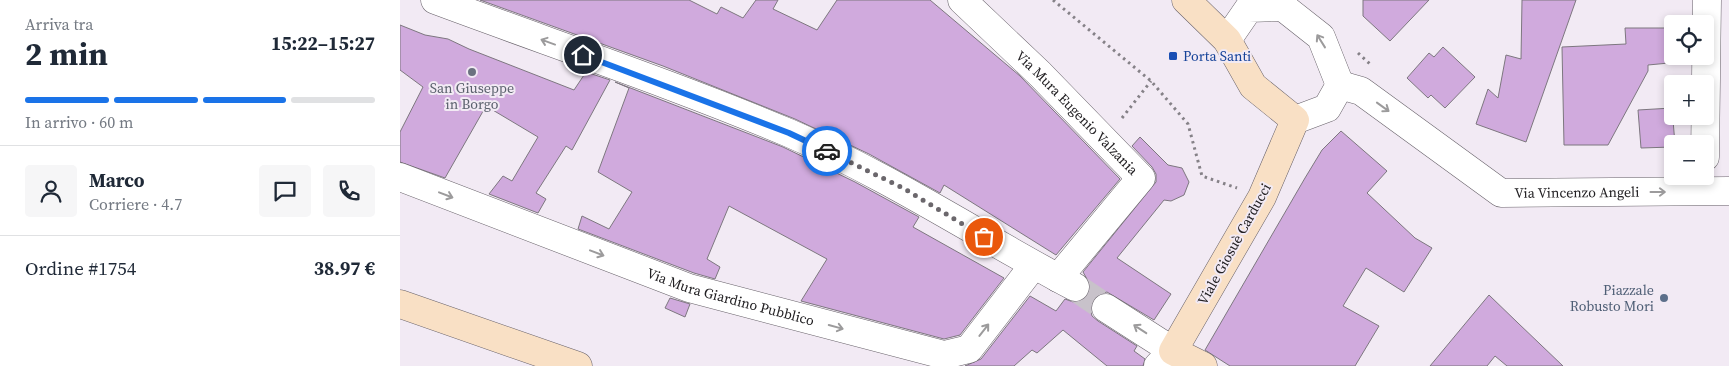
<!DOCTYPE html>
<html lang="it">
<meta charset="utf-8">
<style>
:root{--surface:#fff;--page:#f6f6f7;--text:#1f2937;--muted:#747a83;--line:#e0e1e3;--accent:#1a73e8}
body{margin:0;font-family:"Source Serif 4",serif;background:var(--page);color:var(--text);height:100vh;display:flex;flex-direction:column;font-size:19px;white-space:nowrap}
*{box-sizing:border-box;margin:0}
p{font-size:16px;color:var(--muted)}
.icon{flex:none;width:28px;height:28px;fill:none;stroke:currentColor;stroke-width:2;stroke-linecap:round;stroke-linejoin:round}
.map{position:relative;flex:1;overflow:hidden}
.panel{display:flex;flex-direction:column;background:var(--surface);width:400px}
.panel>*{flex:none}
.tools{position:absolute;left:1264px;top:15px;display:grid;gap:10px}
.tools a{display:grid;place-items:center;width:50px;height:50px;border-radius:5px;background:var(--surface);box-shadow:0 2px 8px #0003;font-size:25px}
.pin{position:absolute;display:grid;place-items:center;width:42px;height:42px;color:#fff;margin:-21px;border:2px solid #fff;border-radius:50%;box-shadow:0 1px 5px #0007}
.courier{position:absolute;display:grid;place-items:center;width:50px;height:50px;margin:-25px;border:4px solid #1a73e8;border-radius:50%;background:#fff;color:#222;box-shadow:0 1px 6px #0007}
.overview em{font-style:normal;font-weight:700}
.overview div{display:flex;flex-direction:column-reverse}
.overview{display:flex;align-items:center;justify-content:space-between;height:85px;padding:0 25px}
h1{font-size:32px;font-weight:700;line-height:38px}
.bar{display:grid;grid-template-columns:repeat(4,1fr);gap:8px 5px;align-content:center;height:60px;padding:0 25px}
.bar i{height:6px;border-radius:4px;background:var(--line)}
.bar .active{background:var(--accent)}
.bar p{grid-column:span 4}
.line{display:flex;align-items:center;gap:12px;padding:0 25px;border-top:1px solid var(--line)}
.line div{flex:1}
.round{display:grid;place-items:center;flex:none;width:52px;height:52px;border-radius:5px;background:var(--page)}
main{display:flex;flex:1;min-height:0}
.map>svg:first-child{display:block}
.building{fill:#d0aadd;stroke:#7d777f}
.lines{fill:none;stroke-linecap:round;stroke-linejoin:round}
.street-tunnel{stroke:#c8c2ca;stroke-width:28;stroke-dasharray:28 14;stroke-linecap:butt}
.street-casing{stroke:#676169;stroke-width:29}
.secondary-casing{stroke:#676169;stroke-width:29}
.path{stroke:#858187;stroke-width:3;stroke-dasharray:2.5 4;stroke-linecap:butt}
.street{stroke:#fff;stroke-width:28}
.secondary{stroke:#f9e0c5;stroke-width:28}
.oneway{stroke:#9c9b9c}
.done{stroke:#6b676c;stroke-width:5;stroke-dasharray:0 9}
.route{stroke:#1a73e8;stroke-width:6}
.transit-dot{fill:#1a4fb4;stroke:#f2eaf4;stroke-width:2}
.worship-dot{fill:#6b7280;stroke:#f2eaf4;stroke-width:2}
.service-dot{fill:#5c6f8a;stroke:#f2eaf4;stroke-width:2}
.labels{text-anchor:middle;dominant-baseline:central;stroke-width:4;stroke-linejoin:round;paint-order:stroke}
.transit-label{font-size:14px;fill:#164399;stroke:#f2eaf4;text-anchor:start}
.worship-label{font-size:14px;fill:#5b616d;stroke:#f2eaf4}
.street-label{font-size:14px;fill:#222023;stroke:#f2eaf4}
.service-label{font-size:14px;fill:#4e5e75;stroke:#f2eaf4;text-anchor:end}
</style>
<main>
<section class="panel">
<div class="overview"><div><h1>2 min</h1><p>Arriva tra</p></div><em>15:22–15:27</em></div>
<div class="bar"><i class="active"></i><i class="active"></i><i class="active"></i><i></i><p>In arrivo · 60 m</p></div>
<div class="line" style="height:90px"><a class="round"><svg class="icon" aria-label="person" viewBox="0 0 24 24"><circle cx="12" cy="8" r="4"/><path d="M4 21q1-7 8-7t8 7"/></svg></a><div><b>Marco</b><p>Corriere · 4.7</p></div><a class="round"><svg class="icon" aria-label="chat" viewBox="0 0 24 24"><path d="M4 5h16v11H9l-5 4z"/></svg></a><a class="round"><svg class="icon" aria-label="phone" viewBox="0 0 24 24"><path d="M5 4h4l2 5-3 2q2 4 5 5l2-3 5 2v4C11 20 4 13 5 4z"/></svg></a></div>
<div class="line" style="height:65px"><div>Ordine #1754</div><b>38.97 €</b></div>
</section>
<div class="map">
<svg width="1329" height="366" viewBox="0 0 1329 366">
<rect width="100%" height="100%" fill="#f2eaf4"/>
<path class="building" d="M80,0H289L317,14L321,7L343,18L356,0H378L373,9L417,30L437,0H530L620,76L720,179L656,255L544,185L540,193L469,154L395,119L263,66Z
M963,0H1029L990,41L963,16Z
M1122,0H1176L1126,142L1076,124L1088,89L1098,98L1106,55L1121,59Z
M0,25L25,35L48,39L69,49L174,90L186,72L210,80L172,150L166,146L136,193L146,199L138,213L89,194L103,176L112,181L138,137L86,106L45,178L0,162V132L23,87L0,70Z
M1225,28H1269V63L1248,65V71L1208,145H1164L1162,47L1226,44Z
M1043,47L1075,77L1045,108L1031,95L1028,98L1007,78L1029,53L1034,57Z
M215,82L383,147L455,182L519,217L513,227L604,278L560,335L544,339L401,301L427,259L329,206L307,259L320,267L315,279L294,273L178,229L182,216L209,229L232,192L198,172L229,88Z
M1272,108L1275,144H1272V147L1241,148L1238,110Z
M941,131L987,171L967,193L1015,238L1032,248L1004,292L966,268L943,306L979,326L955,366H830L805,350L905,178L922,150Z
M740,137L768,165L782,168L789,182L784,195L771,201L764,200L717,258L771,294L754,320L707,292L699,294L693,299L690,308L692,316L698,321L737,346L734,351L745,359L743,366H707L663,330L637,353L632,350L614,366H565L581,359L630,296L656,311L665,299L676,303L683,301L688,295L691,286L683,272L756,182V174L752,167L732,146Z
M1089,295L1118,323L1163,366H1107L1095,356L1087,366H1030Z
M270,298L290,304L285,317L265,308Z"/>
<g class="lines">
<path class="street-tunnel" d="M675,287L706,308"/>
<g class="street-casing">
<g id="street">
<path d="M35,0C153,44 273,84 389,133C489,176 579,236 675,287"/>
<path id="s1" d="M562,0L640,74L741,178L658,278"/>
<path d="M883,7L921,37L940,85"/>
<path d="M827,40L849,8L883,7"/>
<path id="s2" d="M940,85L961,91L1101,193L1329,191"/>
<path d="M895,120L927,108L940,85"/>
<path d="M1305,157L1307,0"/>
<path id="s3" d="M0,177L289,288L544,355L569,349L633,266"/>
<path d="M706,308L773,351L758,366"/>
</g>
</g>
<g class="secondary-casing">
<path id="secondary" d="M786,0L827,40L853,86L895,120L862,197L773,351L803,366
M0,304L178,366"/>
</g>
<path class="path" d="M653,0L751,81L788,124L802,176L837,188
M958,53L970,64
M722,118L751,81"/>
<use href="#street" class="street"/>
<use href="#secondary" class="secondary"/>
</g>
<defs><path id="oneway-shaft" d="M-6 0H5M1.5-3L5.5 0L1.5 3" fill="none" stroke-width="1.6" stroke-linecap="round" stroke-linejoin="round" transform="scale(1.25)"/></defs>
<g class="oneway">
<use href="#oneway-shaft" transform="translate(921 41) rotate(-122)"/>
<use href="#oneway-shaft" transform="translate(148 42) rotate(-160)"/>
<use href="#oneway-shaft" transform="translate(983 107) rotate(36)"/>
<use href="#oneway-shaft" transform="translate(1258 192)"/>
<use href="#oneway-shaft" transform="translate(46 195) rotate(21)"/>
<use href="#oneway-shaft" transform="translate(197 253) rotate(21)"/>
<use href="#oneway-shaft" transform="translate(436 327) rotate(15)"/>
<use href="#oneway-shaft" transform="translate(740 329) rotate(-147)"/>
<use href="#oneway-shaft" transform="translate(584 330) rotate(-52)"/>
</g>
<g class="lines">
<path class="done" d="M427,151L503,188L584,237"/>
<path class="route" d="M183,55L389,133L427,151"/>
</g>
<rect class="transit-dot" x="768" y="51" width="10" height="10" rx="2.5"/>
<circle class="worship-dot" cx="72" cy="72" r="5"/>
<circle class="service-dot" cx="1264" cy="298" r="5"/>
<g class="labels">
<g class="transit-label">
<text x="783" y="56">Porta Santi</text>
</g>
<g class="worship-label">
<text x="72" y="88">San Giuseppe<tspan x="72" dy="16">in Borgo</tspan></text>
</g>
<g class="street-label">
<text stroke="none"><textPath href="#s1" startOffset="161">Via Mura Eugenio Valzania</textPath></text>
<text stroke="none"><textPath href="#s2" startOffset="271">Via Vincenzo Angeli</textPath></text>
<text transform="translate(834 244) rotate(-61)">Viale Giosuè Carducci</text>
<text stroke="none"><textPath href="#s3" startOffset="352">Via Mura Giardino Pubblico</textPath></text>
</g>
<g class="service-label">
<text x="1254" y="290">Piazzale<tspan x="1254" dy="16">Robusto Mori</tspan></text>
</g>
</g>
</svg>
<div class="tools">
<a><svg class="icon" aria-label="locate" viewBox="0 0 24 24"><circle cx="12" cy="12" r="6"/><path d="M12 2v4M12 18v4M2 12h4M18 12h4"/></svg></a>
<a>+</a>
<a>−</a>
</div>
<div class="pin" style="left:584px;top:237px;background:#ea580c"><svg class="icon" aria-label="bag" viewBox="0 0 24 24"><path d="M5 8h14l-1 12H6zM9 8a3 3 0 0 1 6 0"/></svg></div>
<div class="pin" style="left:183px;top:55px;background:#1f2937"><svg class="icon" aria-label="home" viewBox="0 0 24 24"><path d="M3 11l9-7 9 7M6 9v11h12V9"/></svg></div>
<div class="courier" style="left:427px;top:151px"><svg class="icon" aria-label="car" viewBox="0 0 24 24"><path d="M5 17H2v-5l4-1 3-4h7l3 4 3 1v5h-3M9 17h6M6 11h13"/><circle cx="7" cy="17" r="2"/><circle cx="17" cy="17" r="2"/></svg></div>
</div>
</main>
